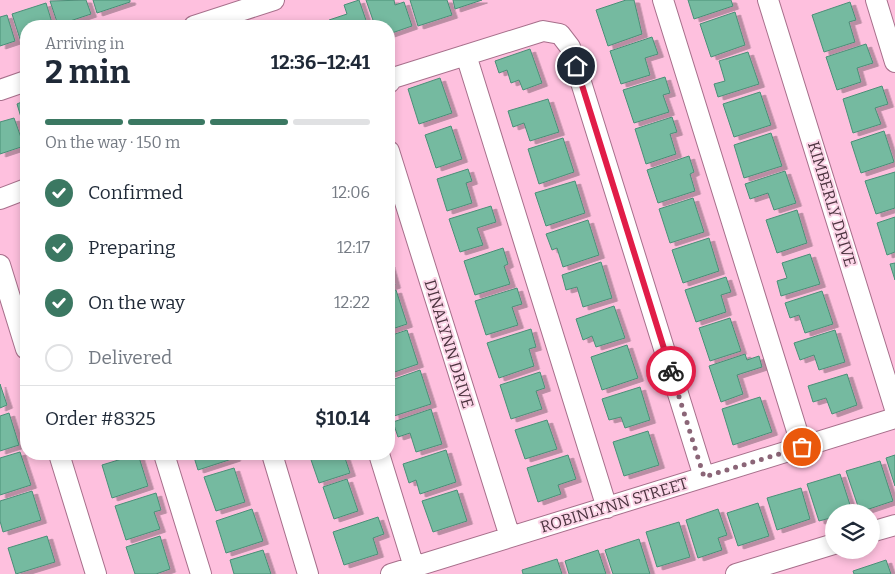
<!DOCTYPE html>
<meta charset="utf-8">
<style>
:root{--surface:#fff;--page:#f6f6f7;--text:#1f2937;--muted:#747a83;--line:#e0e1e3;--accent:#3b7862}
body{margin:0;font-family:Bitter,serif;background:var(--page);color:var(--text);height:100vh;display:flex;flex-direction:column;font-size:19px;white-space:nowrap}
*{box-sizing:border-box;margin:0}
p{font-size:16px;color:var(--muted)}
.icon{flex:none;width:28px;height:28px;fill:none;stroke:currentColor;stroke-width:2;stroke-linecap:round;stroke-linejoin:round}
.map{position:relative;flex:1;overflow:hidden}
.sheet{position:absolute;left:20px;top:20px;width:375px;height:440px;display:flex;flex-direction:column;background:var(--surface);border-radius:20px;box-shadow:0 2px 8px #0003}
.sheet>*{flex:none}
.controls{position:absolute;left:825px;top:504px;display:grid;gap:10px}
.controls a{display:grid;place-items:center;width:55px;height:55px;border-radius:50%;background:var(--surface);box-shadow:0 2px 8px #0003;font-size:25px}
.pin{position:absolute;display:grid;place-items:center;width:42px;height:42px;color:#fff;margin:-21px;border:2px solid #fff;border-radius:50%;box-shadow:0 1px 5px #0007}
.courier{position:absolute;display:grid;place-items:center;width:50px;height:50px;margin:-25px;border:4px solid #e11d48;border-radius:50%;background:#fff;color:#222;box-shadow:0 1px 6px #0007}
.head em{font-style:normal;font-weight:700}
.head div{display:flex;flex-direction:column-reverse}
.head{display:flex;align-items:center;justify-content:space-between;height:85px;padding:0 25px}
h1{font-size:32px;font-weight:700;line-height:38px}
.bar{display:grid;grid-template-columns:repeat(4,1fr);gap:8px 5px;align-content:center;height:60px;padding:0 25px}
.bar i{height:6px;border-radius:4px;background:var(--line)}
.bar .on{background:var(--accent)}
.bar p{grid-column:span 4}
.line{display:flex;align-items:center;gap:12px;padding:0 25px;border-top:1px solid var(--line)}
.line div{flex:1}
ol{padding:0 25px;list-style:none}
li{display:flex;align-items:center;gap:15px;height:55px}
li p{margin-inline-start:auto}
li .icon{padding:5px;border-radius:50%;background:var(--accent);color:#fff;stroke-width:4}
li:last-child{color:var(--muted)}
li i{width:28px;height:28px;border:2px solid var(--line);border-radius:50%}
.map>svg:first-child{display:block}
.building{fill:#75baa0;stroke:#4a8f77;filter:url(#shadow)}
.lines{fill:none;stroke-linecap:round;stroke-linejoin:round}
.minor-casing{stroke:#a76f8b;stroke-width:22}
.minor{stroke:#fff;stroke-width:20}
.done{stroke:#8b6577;stroke-width:5;stroke-dasharray:0 9}
.route{stroke:#e11d48;stroke-width:6}
.labels{text-anchor:middle;dominant-baseline:central;stroke-width:4;stroke-linejoin:round;paint-order:stroke}
.street-label{font-size:16px;fill:#4d3440;stroke:#fcd6e8}
</style>
<div class="map">
<svg width="895" height="574" viewBox="0 0 895 574">
<defs>
<filter id="shadow"><feDropShadow dx="5.5" dy="3" stdDeviation="0" flood-color="#0004"/></filter>
</defs>
<rect width="100%" height="100%" fill="#fec0de"/>
<path class="building" d="M86,0L91,14L58,25L50,1Z
M93,0H130V2L97,13Z
M359,0L368,26H331L329,20L347,14L344,5Z
M366,0H394L395,5L404,2L412,26L389,34V26H375Z
M410,0H447L452,15L418,26Z
M453,0H482L455,9Z
M626,0H634L642,34L608,46L596,10Z
M688,0H731L733,6L694,19Z
M850,2L856,20L849,22L855,42L824,52L812,15Z
M46,3L53,26H26V40L21,42L12,14Z
M735,12L745,45L711,57L700,24Z
M7,15L15,41L0,46V17Z
M652,37L658,54L645,58L650,75L621,84L610,51Z
M866,44L873,63L857,68L861,82L837,90L826,57Z
M530,49L542,83L523,90L519,80L511,83L507,70L499,73L495,61Z
M748,52L759,84L718,97L714,84L725,81L719,61Z
M665,77L670,93L663,95L669,112L634,123L623,90Z
M440,78L452,113L419,124L408,89Z
M882,86L888,104L875,108L881,124L853,133L843,99Z
M760,92L771,125L734,137L723,104Z
M548,99L559,132L530,141L524,123L513,127L508,111Z
M26,100V134L17,104Z
M672,117L677,132L670,134L676,154L646,164L635,129Z
M14,118L24,146L0,154V122Z
M451,126L462,159L436,168L425,135Z
M884,131L894,162L861,173L851,142Z
M771,133L782,166L744,178L734,145Z
M563,138L574,172L539,184L528,149Z
M689,156L694,172L690,174L695,191L658,203L647,170Z
M468,169L472,181L466,183L472,203L447,211L437,179Z
M785,171L796,203L774,210L768,193L750,199L745,184Z
M895,172V208L876,214L865,181Z
M575,181L585,213L546,226L535,193Z
M693,198L704,232L670,243L659,209Z
M491,206L496,222L477,228L483,245L460,252L449,219Z
M797,210L807,243L777,253L766,220Z
M895,217V252L887,255L877,223Z
M588,220L599,255L563,267L557,248L552,250L546,234Z
M709,238L719,271L683,283L672,250Z
M503,248L508,264L504,266L510,284L475,295L464,261Z
M810,254L820,284L781,296L777,281L787,278L782,263Z
M601,262L612,298L583,307L577,287L566,290L562,275Z
M895,263V280L890,264Z
M389,264L395,285L389,287Z
M726,277L731,292L721,295L726,312L696,322L685,290Z
M517,288L522,304L512,307L518,325L486,335L475,301Z
M396,290L407,324L389,330V292Z
M822,291L833,324L805,333L799,315L790,318L785,303Z
M614,306L625,338L596,347L592,336L583,340L576,319Z
M730,318L741,351L710,361L699,328Z
M531,329L536,347L529,349L534,366L499,378L487,343Z
M407,330L418,364L389,374V336Z
M835,330L845,362L819,370L814,355L800,360L794,343Z
M627,345L638,378L602,390L591,357Z
M745,354L747,360L759,356L762,367L737,375L743,394L721,402L709,366Z
M420,370L431,404L394,416L389,401V381Z
M540,372L545,388L536,391L542,409L511,419L500,385Z
M847,374L857,405L832,414L826,398L813,402L808,386Z
M0,384L7,405L0,408Z
M640,387L650,420L625,428L621,417L609,420L602,399Z
M760,397L772,432L733,445L722,409Z
M431,409L442,444L416,452L410,433L398,437L393,422Z
M9,413L19,445L0,451V416Z
M547,420L557,449L525,459L515,430Z
M648,431L659,465L624,476L613,442Z
M446,450L456,482L420,494L416,480L409,483L403,464Z
M20,452L31,485L0,495V458Z
M138,454L148,486L112,498L102,465Z
M193,454H234L235,458L198,470Z
M309,454H349L344,455L350,473L319,483Z
M568,455L576,479L558,485L561,494L538,502L527,468Z
M895,455V486L886,458Z
M880,461L893,501L860,512L846,471Z
M234,468L245,502L216,511L204,477Z
M840,474L852,511L834,512V517L819,521L807,484Z
M347,479L358,511L334,519L323,487Z
M801,488L810,519L777,530L767,498Z
M457,490L467,521L433,532L422,501Z
M32,491L41,520L3,532L0,521V501Z
M156,493L161,510L154,512L160,529L126,540L115,506Z
M758,503L769,536L738,546L727,513Z
M252,509L263,541L226,553L216,521Z
M718,509L727,535L718,538L722,550L698,558L686,520Z
M378,517L384,534L373,538L378,554L344,565L333,532Z
M679,522L690,557L657,567L646,532Z
M47,536L55,562L16,574L8,548Z
M160,536L170,569L156,574H135L126,547Z
M639,539L650,574H613L605,550Z
M263,550L271,574H234L230,560Z
M598,550L606,574H569L565,561Z
M557,559L562,574H523L522,570Z
M886,560L891,574H854L853,571Z"/>
<g class="lines">
<g class="minor-casing">
<path id="minor" d="M663,0L802,447
M768,0L895,409
M876,0L895,62
M194,26L274,0
M466,55L607,508
M389,83L393,78L543,31L560,34L570,47L704,477
M0,90L26,81
M389,151L510,537
M0,199L26,189
M0,265L26,349
M59,454L96,574
M164,454L201,574
M272,454L308,574
M379,454L414,567
M871,532L895,525
M391,574L895,418
M736,574L834,544"/>
</g>
<use href="#minor" class="minor"/>
</g>
<g class="lines">
<path class="done" d="M671,371L704,477L802,447"/>
<path class="route" d="M576,66L671,371"/>
</g>
<g class="labels">
<g class="street-label">
<text transform="translate(832 204) rotate(73)">KIMBERLY DRIVE</text>
<text transform="translate(449 344) rotate(73)">DINALYNN DRIVE</text>
<text transform="translate(614 505) rotate(-17)">ROBINLYNN STREET</text>
</g>
</g>
</svg>
<div class="controls">
<a><svg class="icon" aria-label="layers" viewBox="0 0 24 24"><path d="M12 4l9 5-9 5-9-5zM3 14l9 5 9-5"/></svg></a>
</div>
<div class="pin" style="left:802px;top:447px;background:#ea580c"><svg class="icon" aria-label="bag" viewBox="0 0 24 24"><path d="M5 8h14l-1 12H6zM9 8a3 3 0 0 1 6 0"/></svg></div>
<div class="pin" style="left:576px;top:66px;background:#1f2937"><svg class="icon" aria-label="home" viewBox="0 0 24 24"><path d="M3 11l9-7 9 7M6 9v11h12V9"/></svg></div>
<div class="courier" style="left:671px;top:371px"><svg class="icon" aria-label="bike" viewBox="0 0 24 24"><circle cx="6" cy="16" r="4"/><circle cx="18" cy="16" r="4"/><path d="M6 16l4-8h5l3 8M10 8l3 8H6M13 5h3"/></svg></div>
<section class="sheet">
<div class="head"><div><h1>2 min</h1><p>Arriving in</p></div><em>12:36–12:41</em></div>
<div class="bar"><i class="on"></i><i class="on"></i><i class="on"></i><i></i><p>On the way · 150 m</p></div>
<ol>
<li><svg class="icon" aria-label="check" viewBox="0 0 24 24"><path d="M5 12l5 5 9-10"/></svg>Confirmed<p>12:06</p></li>
<li><svg class="icon" aria-label="check" viewBox="0 0 24 24"><path d="M5 12l5 5 9-10"/></svg>Preparing<p>12:17</p></li>
<li><svg class="icon" aria-label="check" viewBox="0 0 24 24"><path d="M5 12l5 5 9-10"/></svg>On the way<p>12:22</p></li>
<li><i></i>Delivered</li>
</ol>
<div class="line" style="height:65px"><div>Order #8325</div><b>$10.14</b></div>
</section>
</div>
